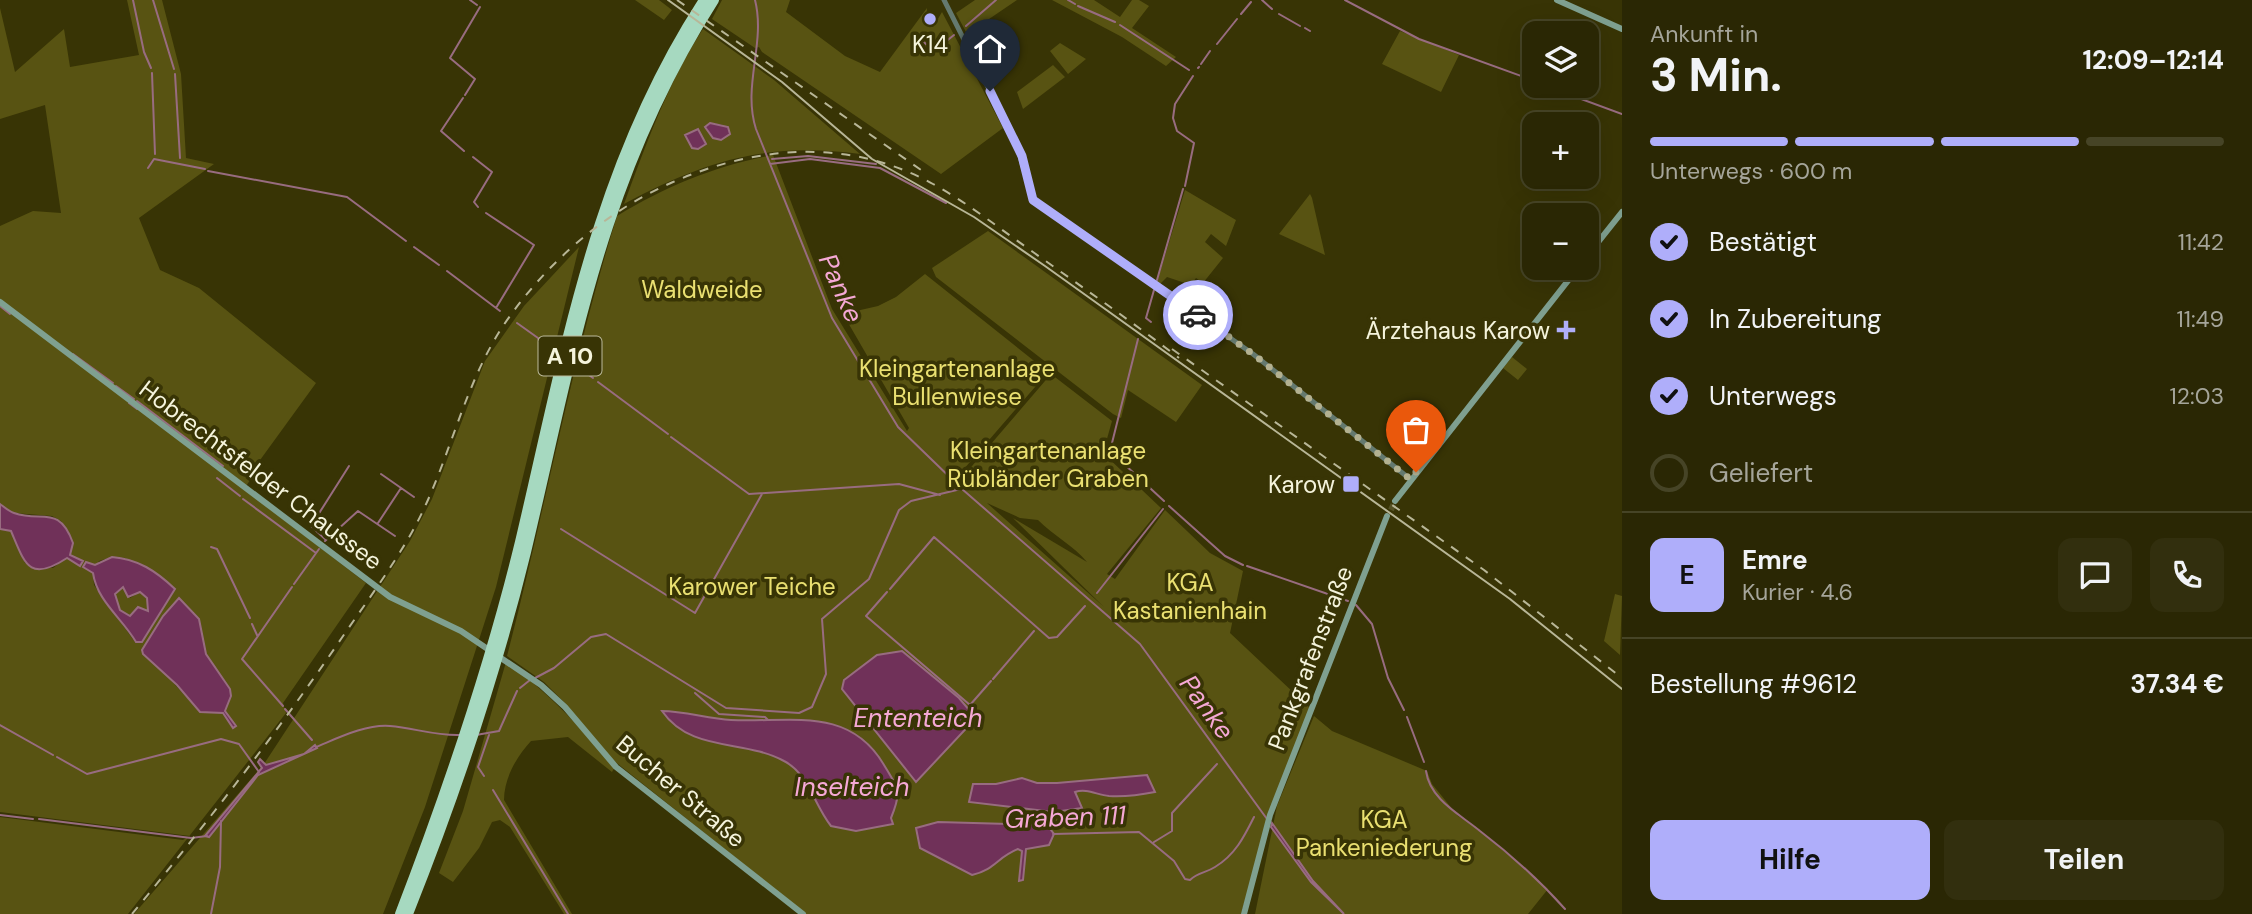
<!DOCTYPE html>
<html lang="de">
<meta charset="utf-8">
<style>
:root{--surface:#2a2704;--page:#322f0e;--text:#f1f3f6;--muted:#a5a59a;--line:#464426;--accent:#afaefa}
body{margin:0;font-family:"DM Sans",sans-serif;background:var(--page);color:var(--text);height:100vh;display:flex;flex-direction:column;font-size:26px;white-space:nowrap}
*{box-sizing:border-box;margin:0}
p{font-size:23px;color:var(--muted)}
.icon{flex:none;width:38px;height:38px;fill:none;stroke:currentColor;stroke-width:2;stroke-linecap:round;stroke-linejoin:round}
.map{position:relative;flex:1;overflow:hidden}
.panel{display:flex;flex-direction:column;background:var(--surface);width:630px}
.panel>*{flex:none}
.buttons{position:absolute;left:1522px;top:21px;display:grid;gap:14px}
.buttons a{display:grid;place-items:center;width:77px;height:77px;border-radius:14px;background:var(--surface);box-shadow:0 7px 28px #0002,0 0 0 2px var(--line);font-size:35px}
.pin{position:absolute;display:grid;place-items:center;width:60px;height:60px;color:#fff;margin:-72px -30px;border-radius:50% 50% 50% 0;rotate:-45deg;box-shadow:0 0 7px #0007}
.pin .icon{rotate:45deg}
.courier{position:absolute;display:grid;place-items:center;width:70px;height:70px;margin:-35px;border:5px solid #afaefa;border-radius:50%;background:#fff;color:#222;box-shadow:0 2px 9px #0007}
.summary em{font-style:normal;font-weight:700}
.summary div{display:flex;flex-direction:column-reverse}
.summary{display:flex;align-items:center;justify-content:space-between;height:119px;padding:0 28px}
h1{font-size:46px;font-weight:700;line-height:52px}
.bar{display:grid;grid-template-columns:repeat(4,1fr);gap:10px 7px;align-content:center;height:84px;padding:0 28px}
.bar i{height:9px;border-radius:5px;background:var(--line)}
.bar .on{background:var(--accent)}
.bar p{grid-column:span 4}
.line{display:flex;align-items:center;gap:18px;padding:0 28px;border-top:2px solid var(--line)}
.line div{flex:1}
.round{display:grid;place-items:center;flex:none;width:74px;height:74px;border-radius:14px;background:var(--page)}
ol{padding:0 28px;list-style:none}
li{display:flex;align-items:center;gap:21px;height:77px}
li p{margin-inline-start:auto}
li .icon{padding:7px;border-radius:50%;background:var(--accent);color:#111;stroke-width:4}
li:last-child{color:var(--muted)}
li i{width:38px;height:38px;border:4px solid var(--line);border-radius:50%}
.action{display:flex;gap:14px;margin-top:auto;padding:14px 28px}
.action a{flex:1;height:80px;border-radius:14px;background:var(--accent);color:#111;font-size:28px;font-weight:700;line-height:80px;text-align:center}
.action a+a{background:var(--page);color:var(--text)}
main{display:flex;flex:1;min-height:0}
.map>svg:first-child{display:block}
.green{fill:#585312;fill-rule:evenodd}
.water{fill:#703159;stroke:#986c80;stroke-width:2;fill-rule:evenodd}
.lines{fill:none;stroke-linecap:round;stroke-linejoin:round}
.stream{stroke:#986c80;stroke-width:2}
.secondary-tunnel{stroke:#545125;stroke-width:6;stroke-dasharray:6 3;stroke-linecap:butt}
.tertiary{stroke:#64796f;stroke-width:5}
.secondary{stroke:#7fa090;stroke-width:6}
.motorway{stroke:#a6d9c0;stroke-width:10}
.tram{stroke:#b8b697;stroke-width:2}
.rail{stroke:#b8b697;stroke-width:2;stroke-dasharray:9 9;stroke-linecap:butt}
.done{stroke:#b3b191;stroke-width:7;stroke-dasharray:0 12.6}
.route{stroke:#afaefa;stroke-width:9}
.poi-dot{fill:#afaefa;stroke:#383405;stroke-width:2.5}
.labels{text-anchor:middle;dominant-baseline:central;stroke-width:7;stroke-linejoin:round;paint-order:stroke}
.shield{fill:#383405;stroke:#bcba9c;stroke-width:2}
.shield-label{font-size:23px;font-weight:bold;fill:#f5f4dc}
.poi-label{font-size:24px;fill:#f5f4dc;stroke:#383405;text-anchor:end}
.park-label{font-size:24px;fill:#eae071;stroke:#383405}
.street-label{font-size:24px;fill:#f5f4dc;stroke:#383405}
.water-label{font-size:26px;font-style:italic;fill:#f5a8d5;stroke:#383405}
</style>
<main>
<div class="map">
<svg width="1622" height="914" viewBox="0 0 1622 914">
<rect width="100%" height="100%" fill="#383405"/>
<path class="green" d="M127,0H162L181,74L186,158L214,164L139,218L160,270L199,288L316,383L255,467L257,470L244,489L366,583L283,703L286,713L128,914H0V817L183,840L190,836L0,812V529L11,531L25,563L53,568L70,555L69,532L61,521L52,516L14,513L0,504V226L33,211L61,213L45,105L0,119V8L15,72L64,29L70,67L139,55ZM112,557L125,558L174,589L142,642H135L94,585L93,573L99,561ZM199,619L206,654L230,689V694L200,712L143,650Z
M635,0H659L672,10L664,20Z
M722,0H790L786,12L845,56L880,72L927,8L926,24L933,27L942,12L1003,128L941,174L762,52L759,47L755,48L712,19Z
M975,0H1017L967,34L956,13Z
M1052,0H1094L1120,17L1132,0H1139L1149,6L1132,28L1176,57L1166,66L1122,37Z
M703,29L774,80L860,154C767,142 706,160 624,204C646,145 668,82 703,29ZM710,123L723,125L727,134L718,140L706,127Z
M1400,31L1459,55L1441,92L1382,64Z
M1060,43L1086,59L1068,74L1050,51Z
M1053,65L1065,77L1023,109L1017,92Z
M773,155L832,309L907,431L909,428L843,314L878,306L896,297L925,274L1048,372L957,477L960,480L1051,374L1112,421L1103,453L1161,508L1107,574L1115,579L1165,510L1210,553L1243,571L1230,633L1310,708L1276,794L1241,914H806L608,756L564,702L544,682L507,656C545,510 572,360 617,216C668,185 716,166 773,155ZM987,503L1020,518L1038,520C1053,535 1074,546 1087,562L1013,518L1104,607Z
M1185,190L1236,220L1226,246L1211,234L1205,242L1223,258L1203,283L1196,278L1191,285L1167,277L1160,284L1157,282Z
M1310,194L1312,198L1325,255L1279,234Z
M988,231L1202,385L1176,422L1128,390L1121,418L1113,414L936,277L932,268Z
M579,247L496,587L425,807L383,914H134L264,764L410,541L432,499L485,361L524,306Z
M1512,357L1527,369L1518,380L1503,368Z
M123,587L130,598L140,592L147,598L148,611L140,608L130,616L120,610L115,594Z
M1615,594L1622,596L1620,655L1604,641Z
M506,662C552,695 578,725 614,768L612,772L568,737L531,741C517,756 504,778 504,800L572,914H564L510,827L500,820L492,822L479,848L453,882L439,873L463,811Z
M1314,716L1332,731L1427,771L1432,784L1458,816L1476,827L1548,889L1528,914H1255L1277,806Z"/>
<path class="water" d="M710,123L728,127L730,134L721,140L713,138L705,127Z
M698,129L706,144L698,149L692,148L685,135Z
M0,504C4,507 10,512 14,513C42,523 59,504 73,543L70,555L83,561L80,566L67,558C29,583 25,564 11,531L0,529Z
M112,557C138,559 156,571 175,589L142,642H136C122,618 97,601 93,573L83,567L86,562L95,565ZM123,587L128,597L140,592L147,598L148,611L138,607L130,616L120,610L115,594Z
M179,598L199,619L206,654L230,689L231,696L225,711L236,726L233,728L223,713L200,712L177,685L143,654L142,650L163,616Z
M902,651L959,698L976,718L916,782L842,689L844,680L877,655Z
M662,711C685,711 708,719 731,720C789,723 849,705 884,765C899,790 902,791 891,818L893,824L856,831L831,826C814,805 809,774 784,761C744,739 691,753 662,711Z
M315,745L317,748L258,775L209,837L205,836L262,768L258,762L260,759L266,765L304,754Z
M1147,775L1155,792C1140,795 1126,797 1109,796C1097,795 1087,788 1075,792L1082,808L1054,812L969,802L973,784H996L1022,778L1037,783H1057Z
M938,822L1047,825L1054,834L1049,845L1026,849L1023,880L1019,881L1022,851L1018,849C996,858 996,869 972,875L920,848L916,828Z
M1272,823L1313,881L1344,914L1311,882L1271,827Z"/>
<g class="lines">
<path class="stream" d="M133,0L144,52L151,68
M153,0L174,69
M470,0L477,5
M755,0C766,43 742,86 756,129L832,318L898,427L962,489L1140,644L1267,819
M1068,0L1075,4
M1262,0L1272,9
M1345,0L1419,39L1535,81
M1078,6L1115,22
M1241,14L1251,2
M1279,14L1300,26
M1120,25L1189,70
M966,26L996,0
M1305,28L1310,31
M916,36L926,44L944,43L954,35
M1217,44L1237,19
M1201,64L1210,51
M1198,68L1199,67
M152,73L155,154
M175,74L180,158
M1546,86L1622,114
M465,95L475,79L450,58L480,7
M463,98L441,131L464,151
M473,157L492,172L474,202L478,207
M772,159L808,156L876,164
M770,164L810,159L880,168L946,203
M148,168L154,159L205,169
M208,171L347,197L406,241
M1185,186L1194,143L1177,131L1173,118L1175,104L1193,76
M486,213L534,245L496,308
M414,247L439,265
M447,271L500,311
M1157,280L1183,189
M0,306L10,314
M1151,322L1146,318L1154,290
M517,323L538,338L544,357L549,360
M1138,339L1110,451L1164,501
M73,354L113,383
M579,368L593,378
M598,382L668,434
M116,386L134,399
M137,401L223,466
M129,403L137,409
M671,437L749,494L899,484L940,495
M381,474L414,497
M217,478L240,496
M243,499L316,553
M1169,506L1225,556L1243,565
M378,523L401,488
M561,529L695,613L762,494
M326,540L311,526L349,466
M325,541L358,511L395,536
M211,547L217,549L250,618
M1247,566L1348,601
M294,584L319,549
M890,589L934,537L1049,638L1057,637L1085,606
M887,592L866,616L970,705L991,681
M1097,593L1163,509
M1356,605L1372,624L1388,678L1404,710
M252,624L257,635
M535,678L554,668L591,637L606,634L726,708L799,713L812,707L826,674L822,619L869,579L899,510L911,501L961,489
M993,679L1034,631
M520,688L530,680
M695,693L719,714L765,717L768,720
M283,706L242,659L292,587
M285,709L312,740
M1407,717L1424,762
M0,725L53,755
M476,735L499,731L517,691
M316,747C338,738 366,724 390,726C414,728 436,736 460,735
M57,757L87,774L221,739L239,744L259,772
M1426,771C1430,800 1461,815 1480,831C1510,854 1540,881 1565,909
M484,776L478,767L489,735
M493,790L568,914
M0,815L33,819
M39,819L191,838L207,836
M1053,834L1139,832L1174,861L1185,879L1190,880C1198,872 1206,873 1215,867C1235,855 1244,837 1254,817
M1154,842L1172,831V813L1217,764
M211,914L220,867L221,821"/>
<path class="secondary-tunnel" d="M1391,510L1395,501"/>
<path class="tertiary" d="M944,0L1016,143L1033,200L1253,354L1410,479"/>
<path class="secondary" d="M1557,0L1622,29
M1587,256L1622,212
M0,302L390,597L461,631L541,685L565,707L616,767L803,914
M1395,501L1578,268
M1244,914L1270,815L1387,516"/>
<path class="motorway" d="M400,914C447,792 489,669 520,542C565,352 595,167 704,0
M408,914C455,796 496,675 526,552C574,351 600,178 714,0"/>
<path class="tram" d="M668,0L782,82L872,159L974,217L1045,266L1510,599L1622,689"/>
<path class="rail" d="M677,0L924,172
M1172,349L1484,570L1622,678
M132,914C206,824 276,734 341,639C365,604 391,569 412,532C449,466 461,390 503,326C545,264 604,212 673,182C758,145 850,138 933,184C968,203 1000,229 1033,252C1082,287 1131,321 1179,358"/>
</g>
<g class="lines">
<path class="done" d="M1198,315L1253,354L1410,479L1416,472"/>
<path class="route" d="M990,91L1022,156L1033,200L1198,315"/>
</g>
<g class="poi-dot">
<circle cx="930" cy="19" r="7"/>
<path d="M1562.5 319.5h7v7h7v7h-7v7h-7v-7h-7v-7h7z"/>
<rect x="1342" y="475" width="18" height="18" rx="3.5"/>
</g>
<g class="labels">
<rect class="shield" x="538.5" y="336.5" width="63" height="39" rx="5"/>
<g class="shield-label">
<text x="570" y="356">A 10</text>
</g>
<g class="poi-label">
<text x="930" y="44" text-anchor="middle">K14</text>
<text x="1550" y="330">Ärztehaus Karow</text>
<text x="1335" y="484">Karow</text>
</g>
<g class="park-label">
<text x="702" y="289">Waldweide</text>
<text x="957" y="368">Kleingartenanlage<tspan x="957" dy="28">Bullenwiese</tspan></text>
<text x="1048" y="450">Kleingartenanlage<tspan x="1048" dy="28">Rübländer Graben</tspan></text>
<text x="1190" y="582">KGA<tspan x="1190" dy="28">Kastanienhain</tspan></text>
<text x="752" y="586">Karower Teiche</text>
<text x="1384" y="819">KGA<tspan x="1384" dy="28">Pankeniederung</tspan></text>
</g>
<g class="street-label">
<text transform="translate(261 475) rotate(37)">Hobrechtsfelder Chaussee</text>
<text transform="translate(1310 658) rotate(-69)">Pankgrafenstraße</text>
<text transform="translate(681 791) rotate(40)">Bucher Straße</text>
</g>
<g class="water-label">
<text transform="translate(841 288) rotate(66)">Panke</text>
<text transform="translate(1207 707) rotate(54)">Panke</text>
<text x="918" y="718">Ententeich</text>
<text x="852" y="787">Inselteich</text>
<text transform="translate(1065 817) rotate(-2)">Graben 111</text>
</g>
</g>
</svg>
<div class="buttons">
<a><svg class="icon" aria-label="layers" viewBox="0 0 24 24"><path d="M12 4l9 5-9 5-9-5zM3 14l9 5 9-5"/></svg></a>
<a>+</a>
<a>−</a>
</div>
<div class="pin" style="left:1416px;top:472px;background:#ea580c"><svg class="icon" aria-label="bag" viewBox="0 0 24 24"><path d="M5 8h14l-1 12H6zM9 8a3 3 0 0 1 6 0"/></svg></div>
<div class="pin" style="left:990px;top:91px;background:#1f2937"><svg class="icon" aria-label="home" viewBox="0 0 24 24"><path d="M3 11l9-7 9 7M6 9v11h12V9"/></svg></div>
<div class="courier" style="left:1198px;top:315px"><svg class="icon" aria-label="car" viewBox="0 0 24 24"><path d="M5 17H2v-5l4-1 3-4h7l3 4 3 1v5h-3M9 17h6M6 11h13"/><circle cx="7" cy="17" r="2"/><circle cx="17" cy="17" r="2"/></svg></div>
</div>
<section class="panel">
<div class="summary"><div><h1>3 Min.</h1><p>Ankunft in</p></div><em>12:09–12:14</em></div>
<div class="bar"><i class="on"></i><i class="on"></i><i class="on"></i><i></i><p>Unterwegs · 600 m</p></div>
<ol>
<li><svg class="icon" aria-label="check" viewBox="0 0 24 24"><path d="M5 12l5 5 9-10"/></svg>Bestätigt<p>11:42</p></li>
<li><svg class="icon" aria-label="check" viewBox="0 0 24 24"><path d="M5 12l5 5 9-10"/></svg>In Zubereitung<p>11:49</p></li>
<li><svg class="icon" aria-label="check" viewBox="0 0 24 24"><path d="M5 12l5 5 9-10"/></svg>Unterwegs<p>12:03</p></li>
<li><i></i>Geliefert</li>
</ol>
<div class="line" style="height:126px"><b class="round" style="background:var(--accent);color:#111">E</b><div><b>Emre</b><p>Kurier · 4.6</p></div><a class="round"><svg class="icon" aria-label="chat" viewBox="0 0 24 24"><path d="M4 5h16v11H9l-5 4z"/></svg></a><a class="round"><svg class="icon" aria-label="phone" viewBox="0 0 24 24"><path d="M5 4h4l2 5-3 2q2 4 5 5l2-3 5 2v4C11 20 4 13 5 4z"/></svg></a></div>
<div class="line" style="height:91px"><div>Bestellung #9612</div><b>37.34 €</b></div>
<div class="action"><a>Hilfe</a><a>Teilen</a></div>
</section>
</main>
